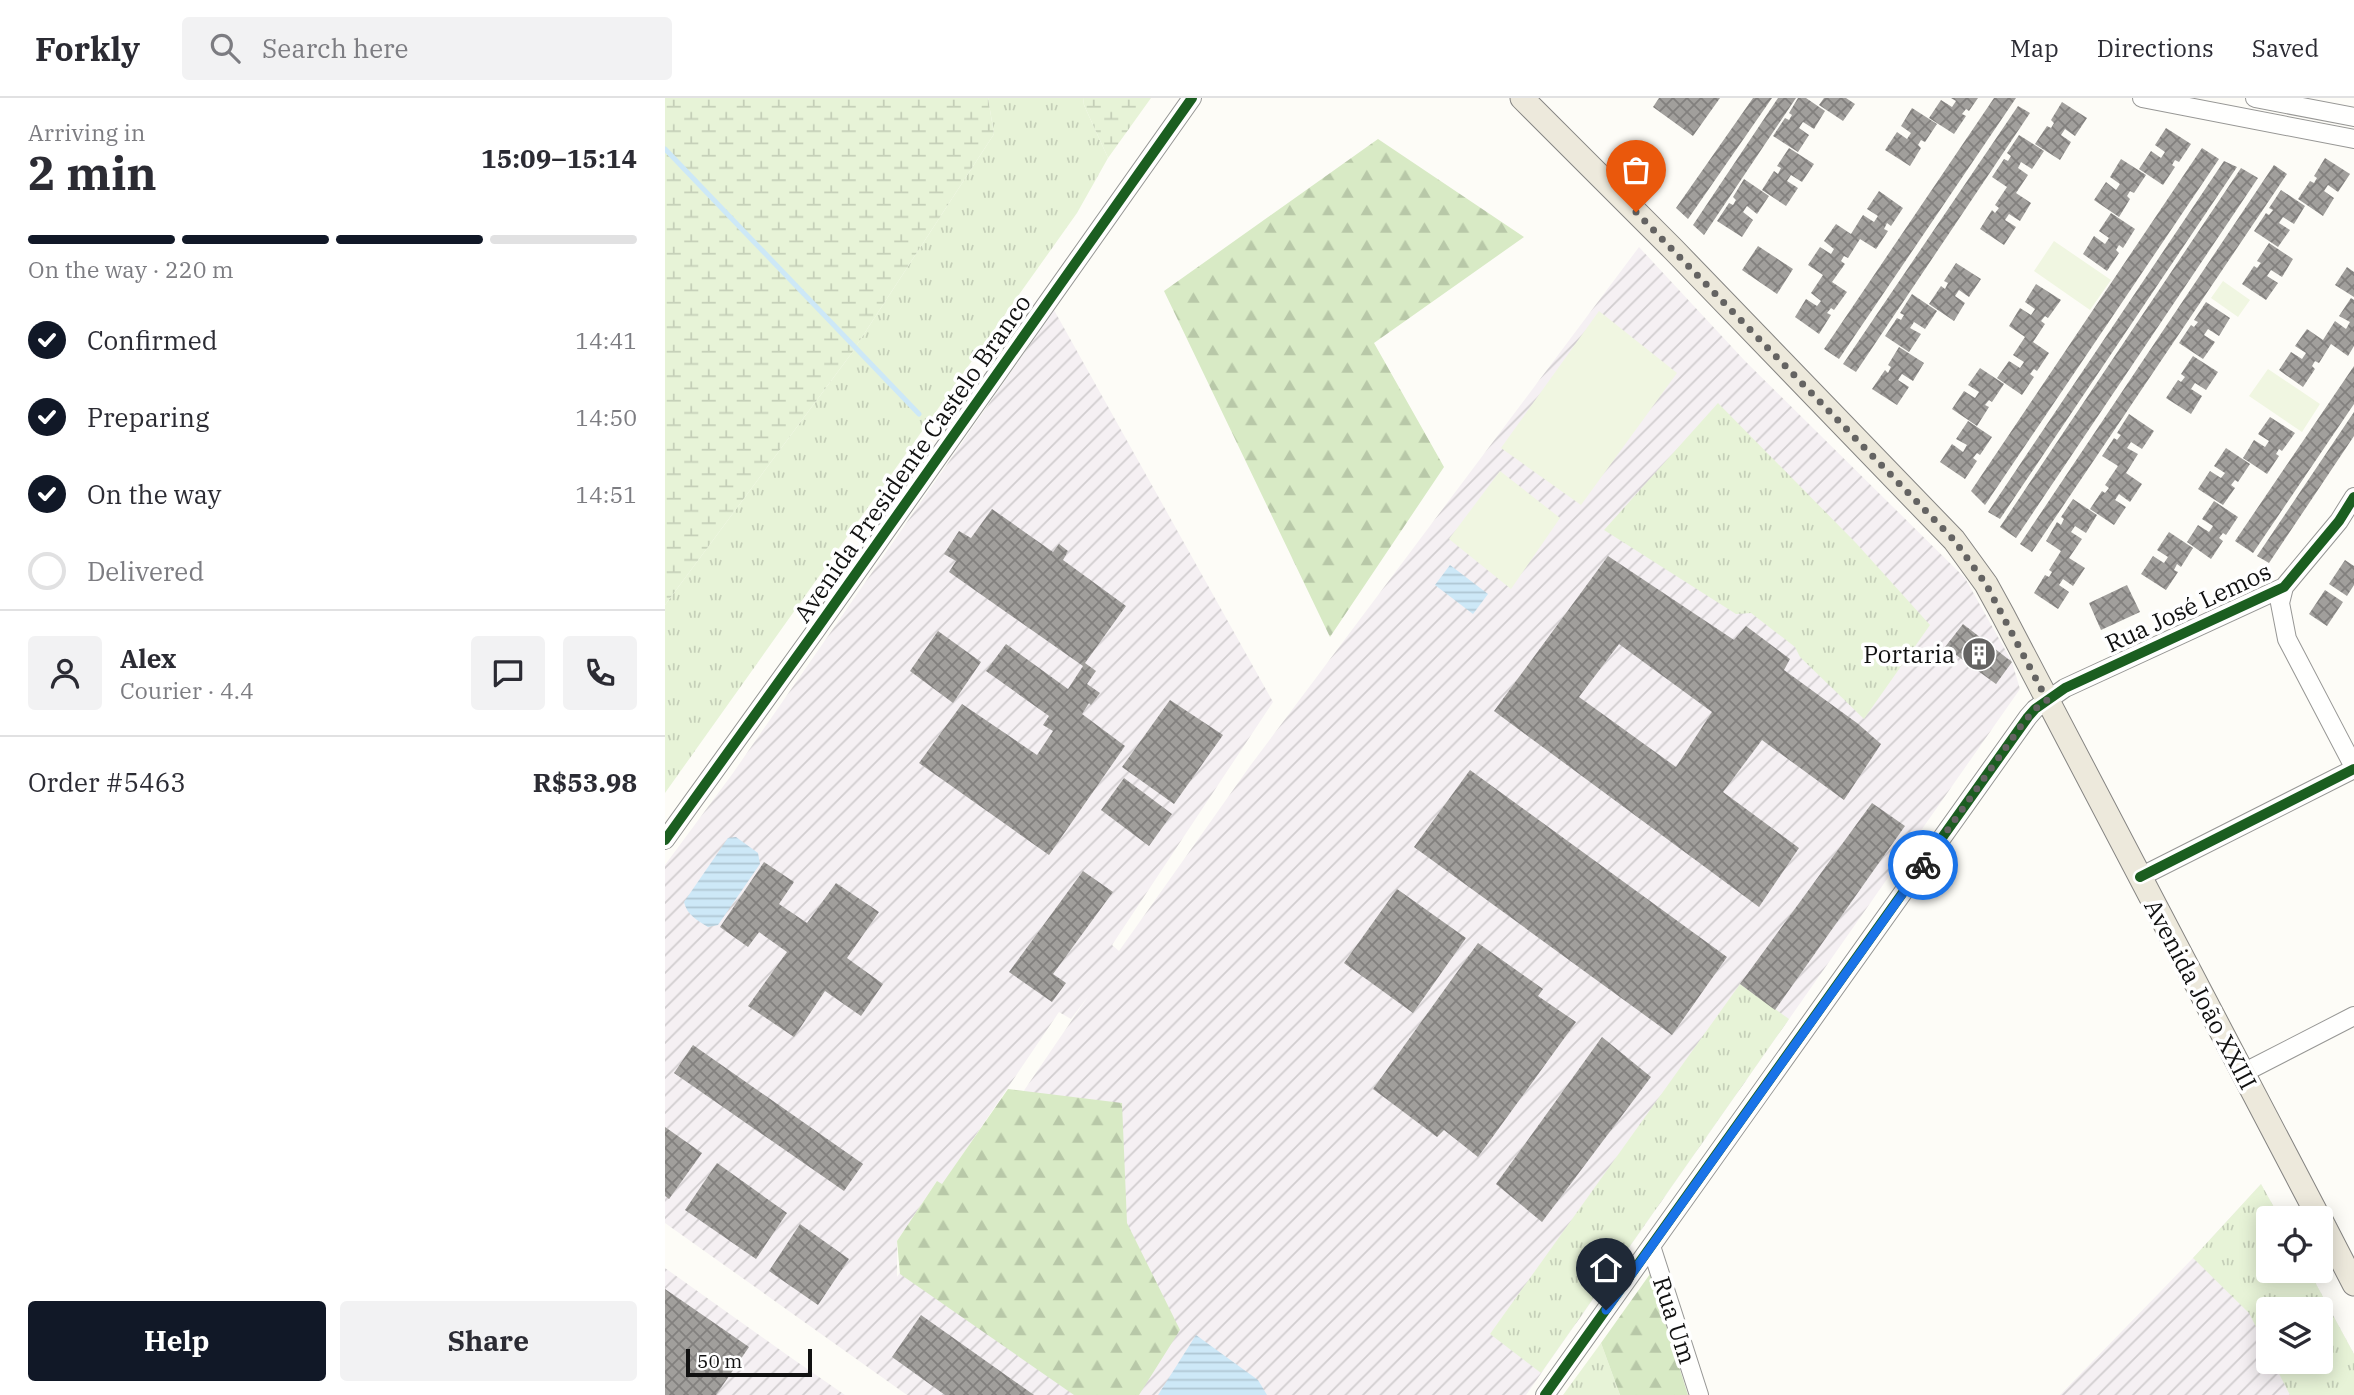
<!DOCTYPE html>
<meta charset="utf-8">
<style>
:root{--surface:#fff;--page:#f2f2f3;--text:#2b2b33;--muted:#7c7c81;--line:#e1e1e2;--accent:#111827}
body{margin:0;font-family:"IBM Plex Serif",serif;background:var(--page);color:var(--text);height:100vh;display:flex;flex-direction:column;font-size:26px;white-space:nowrap}
*{box-sizing:border-box;margin:0}
p{font-size:23px;color:var(--muted)}
.icon{flex:none;width:38px;height:38px;fill:none;stroke:currentColor;stroke-width:2;stroke-linecap:round;stroke-linejoin:round}
.map{position:relative;flex:1;overflow:hidden}
.side{display:flex;flex-direction:column;background:var(--surface);width:665px}
.side>*{flex:none}
.controls{position:absolute;left:1591px;top:1108px;display:grid;gap:14px}
.controls a{display:grid;place-items:center;width:77px;height:77px;border-radius:7px;background:var(--surface);box-shadow:0 4px 18px #0003;font-size:35px}
.scale{position:absolute;left:21px;bottom:18px;width:126px;box-sizing:border-box;padding-left:7px;border:4px solid #111;border-top:0;font-size:19px;line-height:24px;white-space:nowrap;color:#111;-webkit-text-stroke:5px #fff;paint-order:stroke}
.pin{position:absolute;display:grid;place-items:center;width:60px;height:60px;color:#fff;margin:-72px -30px;border-radius:50% 50% 50% 0;rotate:-45deg;box-shadow:0 0 7px #0007}
.pin .icon{rotate:45deg}
.courier{position:absolute;display:grid;place-items:center;width:70px;height:70px;margin:-35px;border:5px solid #1a73e8;border-radius:50%;background:#fff;color:#222;box-shadow:0 2px 9px #0007}
.headline em{font-style:normal;font-weight:800}
.headline div{display:flex;flex-direction:column-reverse}
.headline{display:flex;align-items:center;justify-content:space-between;height:119px;padding:0 28px}
h1{font-size:46px;font-weight:800;line-height:52px}
.bar{display:grid;grid-template-columns:repeat(4,1fr);gap:10px 7px;align-content:center;height:84px;padding:0 28px}
.bar i{height:9px;border-radius:5px;background:var(--line)}
.bar .selected{background:var(--accent)}
.bar p{grid-column:span 4}
.line{display:flex;align-items:center;gap:18px;padding:0 28px;border-top:2px solid var(--line)}
.line div{flex:1}
.round{display:grid;place-items:center;flex:none;width:74px;height:74px;border-radius:7px;background:var(--page)}
ol{padding:0 28px;list-style:none}
li{display:flex;align-items:center;gap:21px;height:77px}
li p{margin-inline-start:auto}
li .icon{padding:7px;border-radius:50%;background:var(--accent);color:#fff;stroke-width:4}
li:last-child{color:var(--muted)}
li i{width:38px;height:38px;border:4px solid var(--line);border-radius:50%}
.button{display:flex;gap:14px;margin-top:auto;padding:14px 28px}
.button a{flex:1;height:80px;border-radius:7px;background:var(--accent);color:#fff;font-size:28px;font-weight:800;line-height:80px;text-align:center}
.button a+a{background:var(--page);color:var(--text)}
header{display:flex;align-items:center;gap:42px;box-sizing:border-box;height:98px;padding:0 35px;background:var(--surface);border-bottom:2px solid var(--line)}
header strong{font-size:33px}
nav{display:flex;gap:38px;margin-inline-start:auto;font-size:24px}
.search{width:490px;height:63px;background:var(--page);display:flex;align-items:center;gap:18px;box-sizing:border-box;padding:0 24px;border-radius:7px;color:var(--muted);font-size:26px}
main{display:flex;flex:1;min-height:0}
.map>svg:first-child{display:block}
.industrial{fill:url(#industrial-furrows);fill-rule:evenodd}
.grass{fill:url(#grass-tufts)}
.forest{fill:url(#forest-firs)}
.wetland{fill:url(#wetland-marsh)}
.pitch{fill:#f0f6e1}
.water{fill:url(#water-rules)}
.lines{fill:none;stroke-linecap:round;stroke-linejoin:round}
.stream{stroke:#cde8f7;stroke-width:5}
.building{fill:url(#building-cross-hatch);fill-rule:evenodd}
.minor-casing{stroke:#979795;stroke-width:20}
.major-casing{stroke:#858482;stroke-width:25}
.minor{stroke:#fffffe;stroke-width:18}
.major{stroke:#ede9dc;stroke-width:23}
.cycleway-casing{stroke:#fff;stroke-width:15}
.cycleway{stroke:#1b5e20;stroke-width:10}
.done{stroke:#646362;stroke-width:7;stroke-dasharray:0 12.6}
.route{stroke:#1a73e8;stroke-width:9}
.labels{text-anchor:middle;dominant-baseline:central;stroke-width:7;stroke-linejoin:round;paint-order:stroke}
.street-label{font-size:24px;fill:#111;stroke:#fff}
.poi-label{font-size:24px;fill:#111;stroke:#fff;text-anchor:end}
</style>
<header>
<strong>Forkly</strong>
<div class="search"><svg class="icon" aria-label="search" viewBox="0 0 24 24"><circle cx="10" cy="10" r="6"/><path d="M15 15l6 6"/></svg>Search here</div>
<nav><a>Map</a><a>Directions</a><a>Saved</a></nav>
</header>
<main>
<section class="side">
<div class="headline"><div><h1>2 min</h1><p>Arriving in</p></div><em>15:09–15:14</em></div>
<div class="bar"><i class="selected"></i><i class="selected"></i><i class="selected"></i><i></i><p>On the way · 220 m</p></div>
<ol>
<li><svg class="icon" aria-label="check" viewBox="0 0 24 24"><path d="M5 12l5 5 9-10"/></svg>Confirmed<p>14:41</p></li>
<li><svg class="icon" aria-label="check" viewBox="0 0 24 24"><path d="M5 12l5 5 9-10"/></svg>Preparing<p>14:50</p></li>
<li><svg class="icon" aria-label="check" viewBox="0 0 24 24"><path d="M5 12l5 5 9-10"/></svg>On the way<p>14:51</p></li>
<li><i></i>Delivered</li>
</ol>
<div class="line" style="height:126px"><a class="round"><svg class="icon" aria-label="person" viewBox="0 0 24 24"><circle cx="12" cy="8" r="4"/><path d="M4 21q1-7 8-7t8 7"/></svg></a><div><b>Alex</b><p>Courier · 4.4</p></div><a class="round"><svg class="icon" aria-label="chat" viewBox="0 0 24 24"><path d="M4 5h16v11H9l-5 4z"/></svg></a><a class="round"><svg class="icon" aria-label="phone" viewBox="0 0 24 24"><path d="M5 4h4l2 5-3 2q2 4 5 5l2-3 5 2v4C11 20 4 13 5 4z"/></svg></a></div>
<div class="line" style="height:91px"><div>Order #5463</div><b>R$53.98</b></div>
<div class="button"><a>Help</a><a>Share</a></div>
</section>
<div class="map">
<svg width="1689" height="1297" viewBox="0 0 1689 1297">
<defs>
<pattern id="industrial-furrows" width="10" height="10" patternUnits="userSpaceOnUse" patternTransform="scale(1.75)"><rect width="10" height="10" fill="#f5f0f3"/><path d="M-1 1l2-2M0 10L10 0M9 11l2-2" fill="none" stroke="#d1cdcf"/></pattern>
<pattern id="grass-tufts" width="24" height="20" patternUnits="userSpaceOnUse" patternTransform="scale(1.75)"><rect width="24" height="20" fill="#e7f3d7"/><path d="M3 7l-1-3M5 7V3M7 7l1-3M15 17l-1-3M17 17v-4M19 17l1-3" fill="none" stroke="#c5cfb8"/></pattern>
<pattern id="forest-firs" width="22" height="20" patternUnits="userSpaceOnUse" patternTransform="scale(1.75)"><rect width="22" height="20" fill="#d8eac5"/><path d="M5 1l3.5 6h-7zM16 11l3.5 6h-7z" fill="#b8c8a8"/></pattern>
<pattern id="wetland-marsh" width="20" height="14" patternUnits="userSpaceOnUse" patternTransform="scale(1.75)"><rect width="20" height="14" fill="#e7f3d7"/><path d="M1 5h8M5 5V1M11 12h8M15 12V8" fill="none" stroke="#c5cfb8"/></pattern>
<pattern id="water-rules" width="6" height="5" patternUnits="userSpaceOnUse" patternTransform="scale(1.75)"><rect width="6" height="5" fill="#cde8f7"/><path d="M0 2.5h6" fill="none" stroke="#afc6d3"/></pattern>
<pattern id="building-cross-hatch" width="8" height="8" patternUnits="userSpaceOnUse" patternTransform="scale(1.75)"><rect width="8" height="8" fill="#a19f9c"/><path d="M0 0l8 8M0 8l8-8" fill="none" stroke="#82807e"/></pattern>
</defs>
<rect width="100%" height="100%" fill="#fdfcf7"/>
<path class="industrial" d="M974,149L1080,263L1300,480L1347,564L1355,591L861,1297H242L0,1125V767L68,675L389,212L608,604L447,847L454,853L585,668ZM424,897L232,1179V1143L272,1083L277,1087L394,914L406,921Z
M1596,1086L1615,1120H1603V1172L1644,1173L1689,1256V1297H1395L1528,1160ZM1603,1211H1656V1264H1603Z
M0,1170L125,1259L180,1297H0Z"/>
<path class="grass" d="M323,0H418L419,7L443,60L412,115L0,695V507L186,256L329,36Z
M1053,305L1191,445L1265,527L1199,621L1135,559L1130,549L1086,515L1071,516L939,432Z
M1075,886L1124,921L876,1275L825,1236Z
M1596,1086L1615,1120H1603V1172L1644,1173L1689,1256V1297H1625L1608,1264H1656V1211H1603V1253L1584,1215L1528,1160Z
M936,1245L955,1297H898Z"/>
<path class="forest" d="M713,41L859,139L709,245L779,369L665,539L499,193Z
M343,991L457,1005L462,1125L515,1232L474,1297H409L235,1176L232,1143L272,1083L277,1086Z
M985,1176L1023,1297H955L936,1245Z"/>
<path class="wetland" d="M0,0H323L329,36L186,256L0,507Z
M418,0H486L443,60L419,7Z"/>
<path class="pitch" d="M1389,143L1446,182L1425,212L1369,173Z
M1558,183L1585,202L1573,219L1546,200Z
M934,213L1012,275L916,407L836,350Z
M1603,271L1655,306L1637,334L1584,298Z
M835,373L895,420L846,491L784,441Z"/>
<path class="water" d="M785,467L823,496L808,516L770,487Z
M71,739L93,755L95,766L53,827L43,829C32,822 22,817 19,804L63,740Z
M531,1237L593,1282L602,1297H493Z"/>
<g class="lines">
<path class="stream" d="M0,51L254,316"/>
</g>
<path class="building" d="M994,0H1055L1028,38L988,9Z
M1088,0H1107L1023,121L1011,110Z
M1113,0H1131L1039,137L1028,127Z
M1133,0H1141L1160,13L1149,31L1138,24L1134,30L1144,37L1133,54L1108,38L1120,20L1124,22L1127,17L1124,15Z
M1159,0H1181L1190,6L1178,23L1154,7Z
M1286,0H1313L1304,13L1301,11L1297,16L1301,18L1289,36L1264,20L1276,2L1287,9L1291,3Z
M1329,0H1351L1174,261L1159,251Z
M1397,4L1422,20L1410,38L1400,31L1396,37L1406,44L1395,62L1370,46L1382,28L1386,30L1389,25L1386,22Z
M1353,8L1365,15L1191,274L1178,266Z
M1247,10L1272,26L1260,44L1256,42L1253,47L1256,50L1245,68L1220,52L1232,34L1242,41L1246,35L1236,28Z
M1501,30L1526,46L1514,64L1510,62L1507,67L1510,69L1498,87L1474,71L1486,53L1496,60L1500,54L1490,47Z
M1354,37L1379,53L1367,71L1356,64L1353,70L1363,77L1351,95L1366,105L1355,123L1344,116L1340,122L1351,129L1339,147L1315,131L1327,112L1330,115L1334,110L1330,107L1342,89L1327,79L1339,61L1343,63L1346,58L1342,55Z
M1124,50L1149,66L1137,84L1126,77L1122,83L1133,90L1121,108L1097,92L1109,73L1113,76L1116,70L1112,68Z
M1537,50L1554,61L1320,407L1306,393Z
M1660,60L1685,76L1673,94L1663,87L1659,93L1669,100L1658,118L1633,101L1645,83L1649,85L1652,80L1649,78Z
M1456,61L1481,77L1469,95L1465,93L1462,98L1465,101L1454,119L1429,102L1441,84L1451,92L1455,86L1445,79Z
M1559,63L1572,69L1335,421L1323,414Z
M1609,67L1622,76L1367,454L1355,446Z
M1576,70L1593,80L1351,440L1335,429Z
M1079,81L1104,98L1092,116L1082,108L1078,114L1088,122L1077,139L1052,123L1064,105L1068,107L1071,102L1068,99Z
M1616,92L1640,108L1629,126L1618,119L1614,125L1625,132L1613,149L1589,133L1601,115L1604,117L1608,112L1604,110Z
M1214,93L1238,110L1226,128L1222,125L1219,131L1223,133L1211,151L1195,141L1183,160L1179,158L1176,163L1180,166L1167,184L1182,194L1169,212L1166,210L1162,215L1166,217L1154,236L1130,219L1141,201L1152,208L1156,203L1146,195L1158,177L1143,167L1155,149L1166,156L1169,151L1159,143L1171,126L1186,136L1198,117L1209,124L1213,118L1202,111Z
M1446,115L1470,131L1458,150L1454,147L1451,152L1454,155L1442,173L1418,156L1429,138L1440,146L1444,140L1434,133Z
M1604,145L1628,161L1617,179L1606,172L1602,178L1613,185L1601,202L1577,186L1589,168L1592,170L1596,165L1592,163Z
M1093,148L1128,171L1112,196L1077,172Z
M1291,165L1316,181L1304,199L1294,192L1290,198L1300,205L1289,223L1264,206L1276,188L1280,191L1283,185L1279,183Z
M1682,169L1689,174V199L1670,187Z
M1371,186L1396,202L1383,220L1380,218L1376,223L1380,226L1368,244L1384,255L1372,273L1369,271L1365,276L1369,279L1357,297L1332,280L1344,263L1355,270L1359,264L1348,257L1360,239L1344,228L1355,210L1366,217L1370,211L1360,204Z
M1247,196L1272,213L1260,231L1249,224L1245,230L1256,236L1244,254L1220,238L1232,220L1236,222L1239,217L1235,215Z
M1686,200L1689,202V248L1683,258L1666,246L1654,265L1650,263L1647,268L1650,271L1638,289L1614,272L1626,254L1637,261L1641,255L1630,248L1642,231L1658,242L1670,223L1681,231L1685,224L1674,218Z
M1541,204L1565,220L1554,238L1543,231L1539,237L1550,244L1538,261L1514,245L1526,227L1529,229L1533,224L1529,222Z
M1234,249L1259,265L1248,283L1237,276L1233,282L1244,289L1232,307L1207,291L1220,272L1223,275L1226,269L1223,267Z
M1528,258L1553,274L1541,292L1530,285L1526,291L1537,298L1526,316L1501,300L1513,282L1516,284L1520,279L1516,276Z
M1689,268V306L1588,455L1570,443Z
M1315,270L1339,286L1327,304L1324,302L1320,307L1324,309L1312,328L1287,311L1299,293L1310,300L1314,294L1303,287Z
M1689,314V338L1604,465L1592,458Z
M1464,316L1489,333L1477,351L1466,344L1462,350L1473,356L1461,375L1477,386L1465,404L1454,396L1450,402L1461,409L1449,427L1425,411L1437,393L1440,395L1444,390L1440,387L1453,368L1437,358L1449,340L1452,342L1456,337L1452,335Z
M1605,319L1630,335L1617,353L1614,351L1611,356L1614,358L1602,376L1578,360L1589,342L1600,349L1604,343L1593,336Z
M1303,323L1327,339L1315,357L1312,355L1308,360L1312,363L1300,381L1275,364L1287,346L1298,354L1302,347L1291,341Z
M1561,350L1585,366L1573,384L1570,382L1566,387L1570,390L1558,407L1533,391L1545,373L1556,380L1560,375L1549,368Z
M1408,401L1432,417L1421,435L1410,428L1406,434L1417,441L1404,460L1420,470L1408,488L1398,481L1394,487L1404,494L1393,511L1369,495L1380,477L1384,479L1387,474L1384,472L1396,453L1381,443L1392,424L1396,427L1399,421L1396,419Z
M1549,403L1573,419L1561,437L1558,435L1554,440L1558,443L1546,461L1522,444L1533,427L1544,434L1548,428L1537,421Z
M327,411L388,454L394,446L403,453L398,462L461,508L420,565L431,573L422,586L435,595L426,607L424,605L417,616L460,648L384,757L254,665L297,606L372,657L388,633L378,627L384,618L321,573L341,546L403,591L418,568L284,474L291,463L279,456L294,433L306,440Z
M1504,434L1528,450L1516,469L1512,466L1509,472L1513,474L1501,492L1476,476L1488,458L1499,465L1503,459L1492,452Z
M943,458L1069,542L1081,528L1125,561L1119,572L1192,625L1216,646L1179,702L1097,642L1058,694L1134,750L1094,809L829,613ZM954,546L1047,614L1011,669L914,599Z
M1680,462L1689,468V487L1682,498L1664,486Z
M1462,487L1475,514L1436,532L1424,505Z
M1660,492L1678,504L1662,528L1644,516Z
M1298,526L1347,564L1331,586L1280,549Z
M273,533L316,564L288,605L245,573Z
M505,602L558,637L509,706L457,669Z
M805,672L1062,859L1007,937L749,749Z
M459,680L507,716L484,748L436,712Z
M1207,705L1240,728L1110,912L1075,886Z
M99,764L129,784L114,806L142,825L171,785L214,814L182,860L218,886L196,918L160,893L129,939L83,908L122,854L94,834L83,849L55,829Z
M418,773L448,794L388,876L401,885L387,904L344,874Z
M732,791L801,840L748,915L679,865Z
M813,845L878,891L873,898L911,924L813,1059L779,1032L772,1039L708,991Z
M937,939L986,979L877,1124L831,1086Z
M28,947L198,1066L179,1093L9,975Z
M0,1029L37,1055L4,1101L0,1098Z
M52,1065L122,1115L91,1161L20,1112Z
M135,1126L184,1161L153,1207L104,1173Z
M0,1191L84,1249L51,1297H0Z
M256,1217L369,1297H280L227,1259Z"/>
<g class="lines">
<g class="minor-casing">
<path id="minor" d="M1477,0L1689,41
M1590,0L1689,19
M1619,489L1615,505L1622,541L1689,669
M0,742L151,532L527,0
M1475,779L1689,671
M1578,975L1689,918
M986,1148L1034,1297
M880,1297L1363,619L1370,611L1400,590L1619,489L1674,423L1689,399"/>
</g>
<g class="major-casing">
<path id="major" d="M857,0L1008,151L1289,442L1321,486L1338,517L1654,1120
M1656,1122L1689,1186"/>
</g>
<use href="#minor" class="minor"/>
<use href="#major" class="major"/>
<g class="cycleway-casing">
<path id="cycleway" d="M0,742L151,532L527,0
M1475,779L1689,671
M880,1297L1363,619L1370,611L1400,590L1619,489L1674,423L1689,399"/>
</g>
<use href="#cycleway" class="cycleway"/>
</g>
<g class="lines">
<path class="done" d="M971,114L1289,442L1321,486L1382,602L1370,611L1356,628L1258,767"/>
<path class="route" d="M941,1212L1258,767"/>
</g>
<defs>
<g id="building-disc" transform="scale(1.75)"><circle r="9.5" fill="#646362" stroke="#fff"/><path d="M-4-6H4V6H1V3H-1V6H-4ZM-2.5-4.3h1.7v1.8h-1.7ZM.8-4.3h1.7v1.8H.8ZM-2.5-1h1.7V.8h-1.7ZM.8-1h1.7V.8H.8Z" fill="#fff"/></g>
</defs>
<g fill-rule="evenodd">
<use href="#building-disc" x="1314" y="556"/>
</g>
<g class="labels">
<g class="street-label">
<text transform="translate(247 360) rotate(-55)">Avenida Presidente Castelo Branco</text>
<text transform="translate(1523 509) rotate(-25)">Rua José Lemos</text>
<text transform="translate(1536 896) rotate(62)">Avenida João XXIII</text>
<text transform="translate(1010 1222) rotate(72)">Rua Um</text>
</g>
<g class="poi-label">
<text x="1290" y="556">Portaria</text>
</g>
</g>
</svg>
<div class="controls">
<a><svg class="icon" aria-label="locate" viewBox="0 0 24 24"><circle cx="12" cy="12" r="6"/><path d="M12 2v4M12 18v4M2 12h4M18 12h4"/></svg></a>
<a><svg class="icon" aria-label="layers" viewBox="0 0 24 24"><path d="M12 4l9 5-9 5-9-5zM3 14l9 5 9-5"/></svg></a>
</div>
<div class="scale">50 m</div>
<div class="pin" style="left:971px;top:114px;background:#ea580c"><svg class="icon" aria-label="bag" viewBox="0 0 24 24"><path d="M5 8h14l-1 12H6zM9 8a3 3 0 0 1 6 0"/></svg></div>
<div class="pin" style="left:941px;top:1212px;background:#1f2937"><svg class="icon" aria-label="home" viewBox="0 0 24 24"><path d="M3 11l9-7 9 7M6 9v11h12V9"/></svg></div>
<div class="courier" style="left:1258px;top:767px"><svg class="icon" aria-label="bike" viewBox="0 0 24 24"><circle cx="6" cy="16" r="4"/><circle cx="18" cy="16" r="4"/><path d="M6 16l4-8h5l3 8M10 8l3 8H6M13 5h3"/></svg></div>
</div>
</main>
